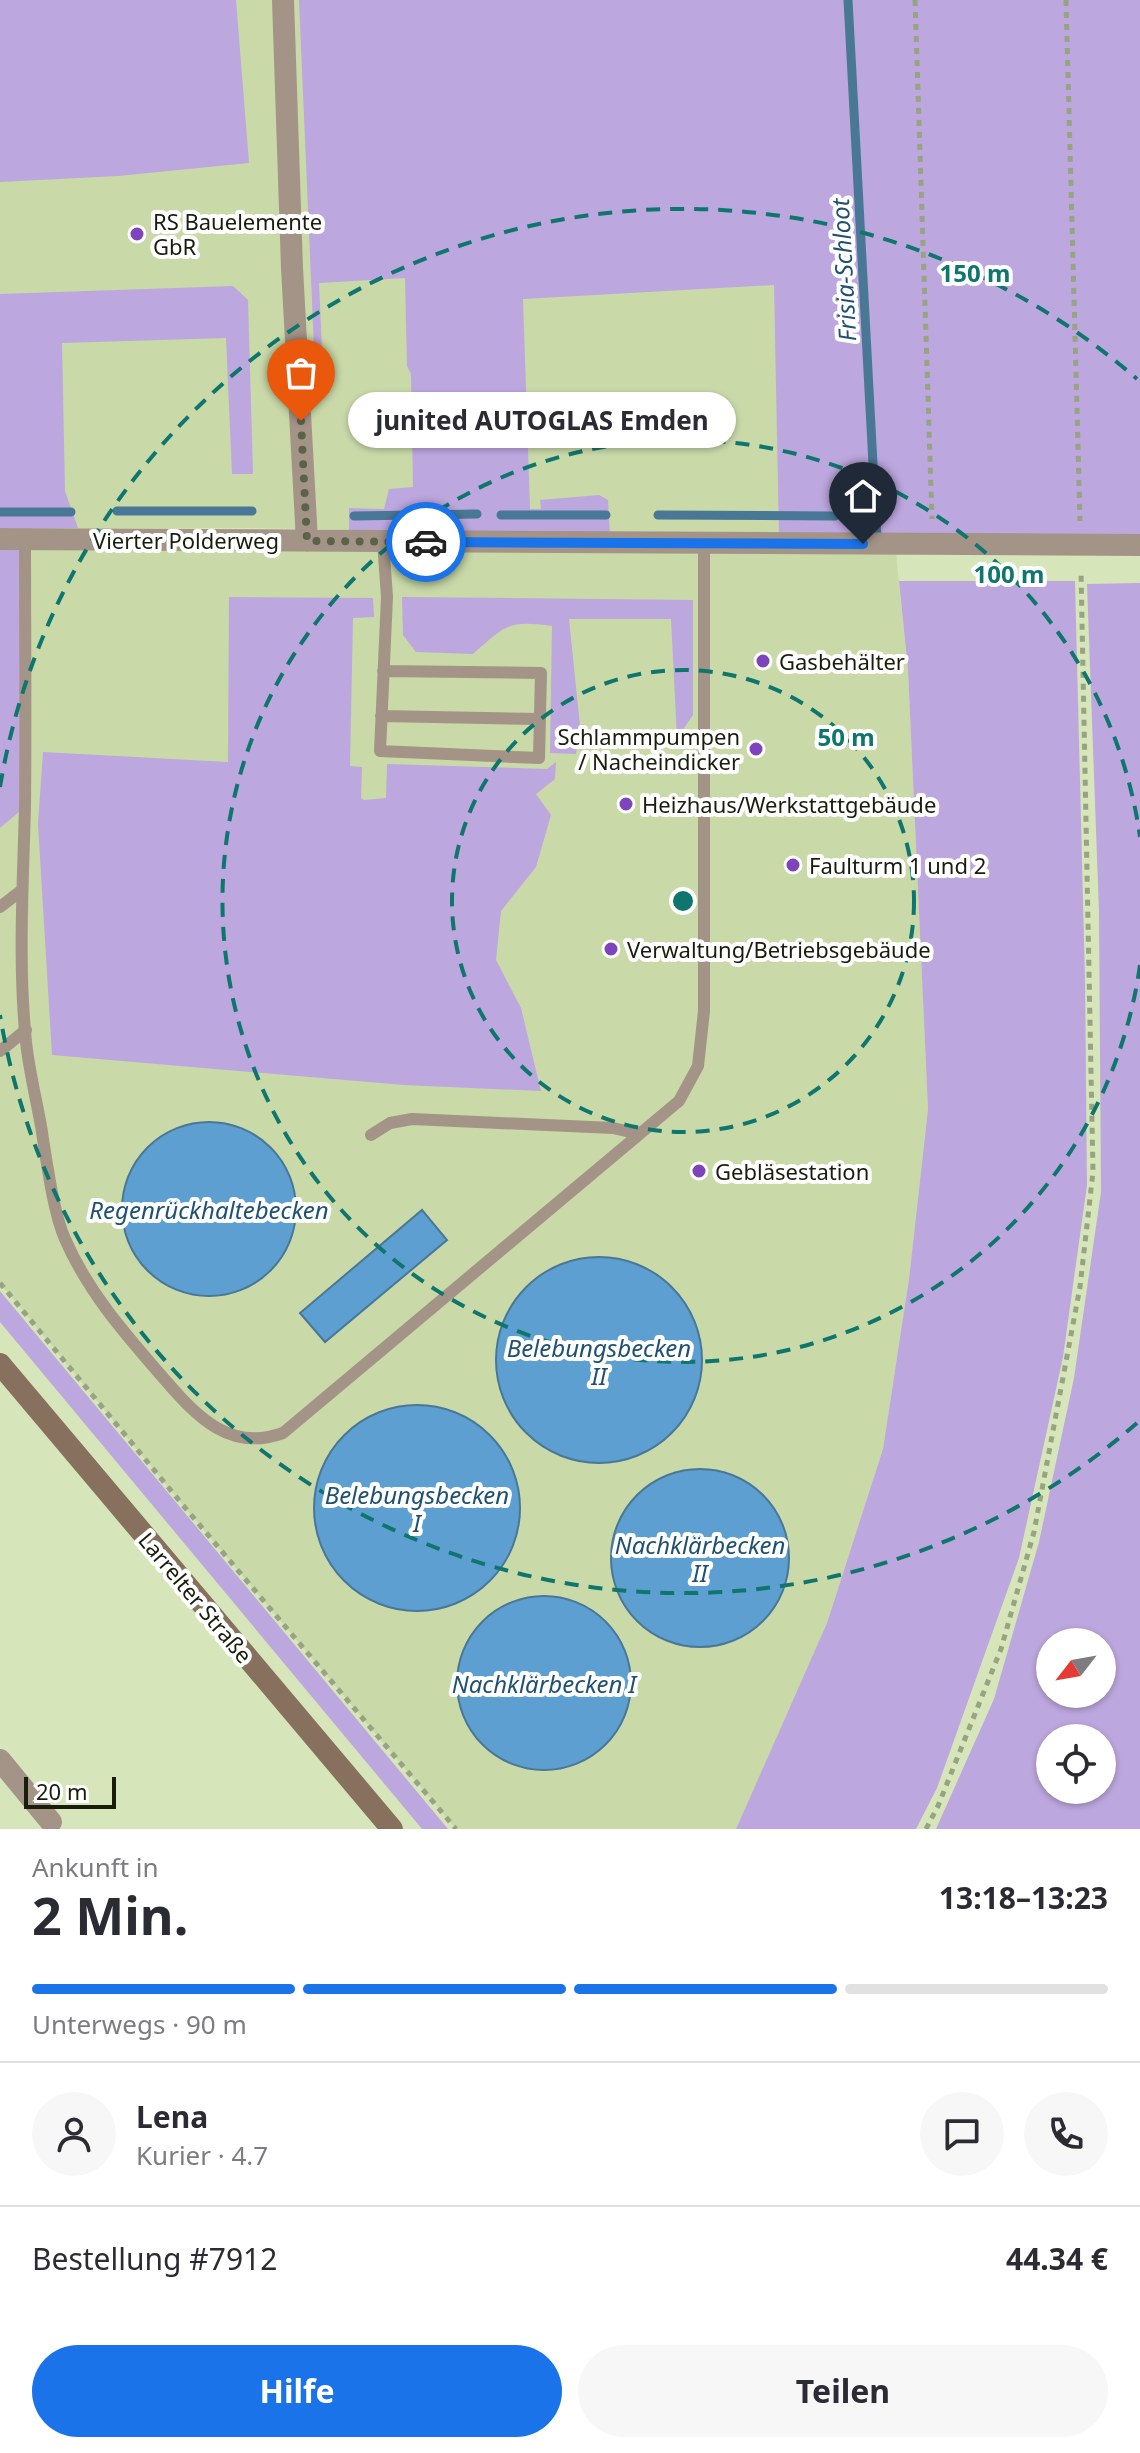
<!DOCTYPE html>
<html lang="de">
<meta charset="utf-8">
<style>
:root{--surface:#fff;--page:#f7f7f7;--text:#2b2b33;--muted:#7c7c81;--line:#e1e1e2;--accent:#1a73e8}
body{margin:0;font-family:"Noto Sans",sans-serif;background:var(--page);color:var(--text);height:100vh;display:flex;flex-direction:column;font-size:30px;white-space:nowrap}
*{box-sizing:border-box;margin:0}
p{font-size:26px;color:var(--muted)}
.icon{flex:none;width:44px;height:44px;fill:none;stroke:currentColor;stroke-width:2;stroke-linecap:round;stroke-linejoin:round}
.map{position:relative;height:1829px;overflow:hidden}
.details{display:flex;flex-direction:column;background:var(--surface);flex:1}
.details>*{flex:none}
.needle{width:52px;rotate:239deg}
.controls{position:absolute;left:1036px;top:1628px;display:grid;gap:16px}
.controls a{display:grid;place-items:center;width:80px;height:80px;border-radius:50%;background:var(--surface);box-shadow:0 2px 6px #0004;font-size:40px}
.scale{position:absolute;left:24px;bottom:20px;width:92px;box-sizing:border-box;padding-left:8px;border:4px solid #181d0d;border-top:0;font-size:22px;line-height:28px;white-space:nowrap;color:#181d0d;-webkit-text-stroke:6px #fff;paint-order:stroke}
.pin{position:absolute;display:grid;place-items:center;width:68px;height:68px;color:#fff;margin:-82px -34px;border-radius:50% 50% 50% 0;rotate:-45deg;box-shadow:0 0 8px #0007}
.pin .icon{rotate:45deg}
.courier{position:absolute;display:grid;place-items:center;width:80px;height:80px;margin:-40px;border:6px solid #1a73e8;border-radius:50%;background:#fff;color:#222;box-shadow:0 2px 10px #0007}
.bubble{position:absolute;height:56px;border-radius:28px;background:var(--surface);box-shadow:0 2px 6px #0004;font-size:26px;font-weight:700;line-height:56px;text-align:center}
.overview em{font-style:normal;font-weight:700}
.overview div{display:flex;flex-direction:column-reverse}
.overview{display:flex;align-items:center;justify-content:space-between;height:136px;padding:0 32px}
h1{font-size:52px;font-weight:700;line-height:60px}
.bar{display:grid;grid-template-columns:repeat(4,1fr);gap:12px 8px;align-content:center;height:96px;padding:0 32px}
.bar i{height:10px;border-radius:6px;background:var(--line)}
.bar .active{background:var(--accent)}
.bar p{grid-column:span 4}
.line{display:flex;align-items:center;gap:20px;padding:0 32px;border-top:2px solid var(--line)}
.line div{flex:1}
.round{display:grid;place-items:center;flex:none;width:84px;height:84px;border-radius:42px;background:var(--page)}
.action{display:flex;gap:16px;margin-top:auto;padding:16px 32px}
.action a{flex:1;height:92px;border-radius:48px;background:var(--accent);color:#fff;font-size:32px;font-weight:700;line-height:92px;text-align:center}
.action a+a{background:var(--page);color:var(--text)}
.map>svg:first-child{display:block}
.built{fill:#c9d9a8}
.green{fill:#bda7df;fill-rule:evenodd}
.water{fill:#5e9fd1;stroke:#497896;stroke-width:2}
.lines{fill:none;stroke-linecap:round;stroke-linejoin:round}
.stream{stroke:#497896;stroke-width:9}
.path{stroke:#97a381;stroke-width:5;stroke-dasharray:6 6;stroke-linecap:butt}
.service{stroke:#a49487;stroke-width:12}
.minor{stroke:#a49487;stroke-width:22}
.secondary{stroke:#87715e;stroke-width:22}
.done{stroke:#5a634a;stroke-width:8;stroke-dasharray:0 14.4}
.route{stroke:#1a73e8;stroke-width:10}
.ring{fill:none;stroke:#0f766e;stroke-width:4;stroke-dasharray:14 10}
.poi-dot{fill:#7e44bb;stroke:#fff;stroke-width:3}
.labels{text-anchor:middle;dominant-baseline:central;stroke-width:8;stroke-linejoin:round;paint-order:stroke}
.poi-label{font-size:22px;fill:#181d0d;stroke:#fff;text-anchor:start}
.street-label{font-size:22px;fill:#181d0d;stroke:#fff}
.water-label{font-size:24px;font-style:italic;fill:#205173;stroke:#fff}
.centre{fill:#0f766e;stroke:#fff;stroke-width:4}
.ring-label{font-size:24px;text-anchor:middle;font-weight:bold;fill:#0f766e;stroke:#fff;stroke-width:8;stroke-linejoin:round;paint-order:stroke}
</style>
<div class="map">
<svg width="1140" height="1829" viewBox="0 0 1140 1829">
<rect width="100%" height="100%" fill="#d6e5ba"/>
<path class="built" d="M0,0H848L877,538L250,528H0Z
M25,540L895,544L908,670L928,1109L909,1279L883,1449L827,1623L736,1829H456L187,1510L0,1283V828L25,807Z"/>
<path class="green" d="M0,0H236L249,163L118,176L0,182Z
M299,0H1140V535L779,536L774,285L523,299L530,509H541L540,500L599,495L608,500L610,534L349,530V508L384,509L389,489L413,487L411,374L407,366L405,278L319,283L324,395H316Z
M233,286L248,300L253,474H232L226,338L62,343L65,491L78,528H0V294Z
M0,539L25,540V807L0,828Z
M899,581H1075L1085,981L1087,1185L1063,1357L1019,1558L937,1788L916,1829H736L827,1623L883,1449L909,1279L928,1109L908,670Z
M1140,583V1829H936L994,1699L1039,1542L1074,1378L1101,1192L1099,912L1087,584ZM1050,1642H1102V1694H1050ZM1050,1738H1102V1790H1050Z
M229,597L373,598L374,617L353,618L350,766L362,767L361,798L364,800L386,798L387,764L547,769L556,762L555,779L536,794L551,815L536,867L501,911L496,960L521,1008L541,1091L404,1085L52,1055L38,824L43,752L228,762Z
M402,597L693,600V715L677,738L671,619H569L580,726L576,754L550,753L552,626C508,620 506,625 473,654L416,652L403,635Z
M0,1291L448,1829H422L0,1322Z"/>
<path class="water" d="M122 1209a87 87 0 1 1 174 0a87 87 0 1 1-174 0Z
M422,1210L447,1240L325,1342L300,1313Z
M496 1360a103 103 0 1 1 206 0a103 103 0 1 1-206 0Z
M314 1508a103 103 0 1 1 206 0a103 103 0 1 1-206 0Z
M611 1558a89 89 0 1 1 178 0a89 89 0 1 1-178 0Z
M457 1683a87 87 0 1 1 174 0a87 87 0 1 1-174 0Z"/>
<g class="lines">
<path class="stream" d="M848,0L877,538
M117,511H252
M0,512H71
M501,515H606
M658,515L835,516
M354,516L477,514"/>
<path class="path" d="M915,0L932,519
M1066,0L1080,521
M0,1283L187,1510L456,1829
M926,1829L938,1806L1001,1649L1034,1532L1080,1287L1093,1172L1081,571"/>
<path class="service" d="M25,540C25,628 26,717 25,806C23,885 18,964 26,1042C29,1070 36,1098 41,1126C46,1157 53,1212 65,1239C89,1294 127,1336 166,1381C198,1418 231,1452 283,1433L679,1101L698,1066L704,1011V543
M383,541L387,597L380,751L539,758L541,673L383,671
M381,716L540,719
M0,907L22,890
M0,1051L26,1030
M371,1135L390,1123L412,1119L613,1128L639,1134"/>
<path class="minor" d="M283,0L292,268L307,541
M0,539L1140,545
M0,1760L51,1822"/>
<path class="secondary" d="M0,1364L392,1829"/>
</g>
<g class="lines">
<path class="done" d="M301,421L307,541L426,542"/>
<path class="route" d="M426,542L863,544"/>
</g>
<g class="ring">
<circle cx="683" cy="901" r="231"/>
<path d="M1140 965A461 461 0 1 1 1140 837"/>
<path d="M1137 1423A692 692 0 0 1 0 1015M0 787A692 692 0 0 1 1137 379"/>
</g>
<g class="poi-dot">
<circle cx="137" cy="234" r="8"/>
<circle cx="763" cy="661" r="8"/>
<circle cx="756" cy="749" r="8"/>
<circle cx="626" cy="804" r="8"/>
<circle cx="793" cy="865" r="8"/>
<circle cx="611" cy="949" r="8"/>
<circle cx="699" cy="1171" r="8"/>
</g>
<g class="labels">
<g class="poi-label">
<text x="153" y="221">RS Bauelemente<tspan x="153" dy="25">GbR</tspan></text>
<text x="779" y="661">Gasbehälter</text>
<text x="740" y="736" text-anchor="end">Schlammpumpen<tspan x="740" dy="25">/ Nacheindicker</tspan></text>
<text x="642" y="804">Heizhaus/Werkstattgebäude</text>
<text x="809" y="865">Faulturm 1 und 2</text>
<text x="627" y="949">Verwaltung/Betriebsgebäude</text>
<text x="715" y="1171">Gebläsestation</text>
</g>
<g class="street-label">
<text x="186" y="540">Vierter Polderweg</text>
<text transform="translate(196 1597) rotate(50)">Larrelter Straße</text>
</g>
<g class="water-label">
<text transform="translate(843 270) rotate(-93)">Frisia-Schloot</text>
<text x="209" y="1209">Regenrückhaltebecken</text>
<text x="599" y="1347">Belebungsbecken<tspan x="599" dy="28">II</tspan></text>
<text x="417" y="1494">Belebungsbecken<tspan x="417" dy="28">I</tspan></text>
<text x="700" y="1544">Nachklärbecken<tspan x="700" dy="28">II</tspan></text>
<text x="544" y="1683">Nachklärbecken I</text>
</g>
</g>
<circle cx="683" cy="901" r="12" class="centre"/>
<g class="ring-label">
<text x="975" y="282">150 m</text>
<text x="1009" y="583">100 m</text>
<text x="846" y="746">50 m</text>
</g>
</svg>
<div class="controls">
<a><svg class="needle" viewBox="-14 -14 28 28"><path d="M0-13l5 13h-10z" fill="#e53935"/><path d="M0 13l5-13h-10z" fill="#7c7c81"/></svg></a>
<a><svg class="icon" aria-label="locate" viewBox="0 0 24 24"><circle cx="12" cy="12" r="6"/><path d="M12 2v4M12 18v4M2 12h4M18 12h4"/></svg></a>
</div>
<div class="scale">20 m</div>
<div class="pin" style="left:301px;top:421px;background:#ea580c"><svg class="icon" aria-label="bag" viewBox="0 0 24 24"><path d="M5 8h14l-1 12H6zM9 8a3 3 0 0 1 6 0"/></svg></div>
<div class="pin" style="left:863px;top:544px;background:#1f2937"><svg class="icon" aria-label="home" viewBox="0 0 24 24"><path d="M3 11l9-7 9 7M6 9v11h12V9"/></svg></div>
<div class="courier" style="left:426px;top:542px"><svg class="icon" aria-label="car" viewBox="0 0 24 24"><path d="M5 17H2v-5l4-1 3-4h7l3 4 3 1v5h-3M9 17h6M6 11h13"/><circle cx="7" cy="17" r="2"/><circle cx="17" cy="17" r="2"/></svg></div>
<div class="bubble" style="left:348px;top:392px;width:388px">junited AUTOGLAS Emden</div>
</div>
<section class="details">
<div class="overview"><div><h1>2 Min.</h1><p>Ankunft in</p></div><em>13:18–13:23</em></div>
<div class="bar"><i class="active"></i><i class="active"></i><i class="active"></i><i></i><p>Unterwegs · 90 m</p></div>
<div class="line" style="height:144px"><a class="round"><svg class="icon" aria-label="person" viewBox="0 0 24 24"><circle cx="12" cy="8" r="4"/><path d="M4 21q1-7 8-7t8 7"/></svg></a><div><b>Lena</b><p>Kurier · 4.7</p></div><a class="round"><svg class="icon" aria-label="chat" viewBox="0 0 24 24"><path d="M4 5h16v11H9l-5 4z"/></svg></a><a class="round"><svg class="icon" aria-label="phone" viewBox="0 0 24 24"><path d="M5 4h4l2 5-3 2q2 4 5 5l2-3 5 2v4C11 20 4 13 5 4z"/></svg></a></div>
<div class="line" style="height:104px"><div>Bestellung #7912</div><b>44.34 €</b></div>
<div class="action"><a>Hilfe</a><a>Teilen</a></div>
</section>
